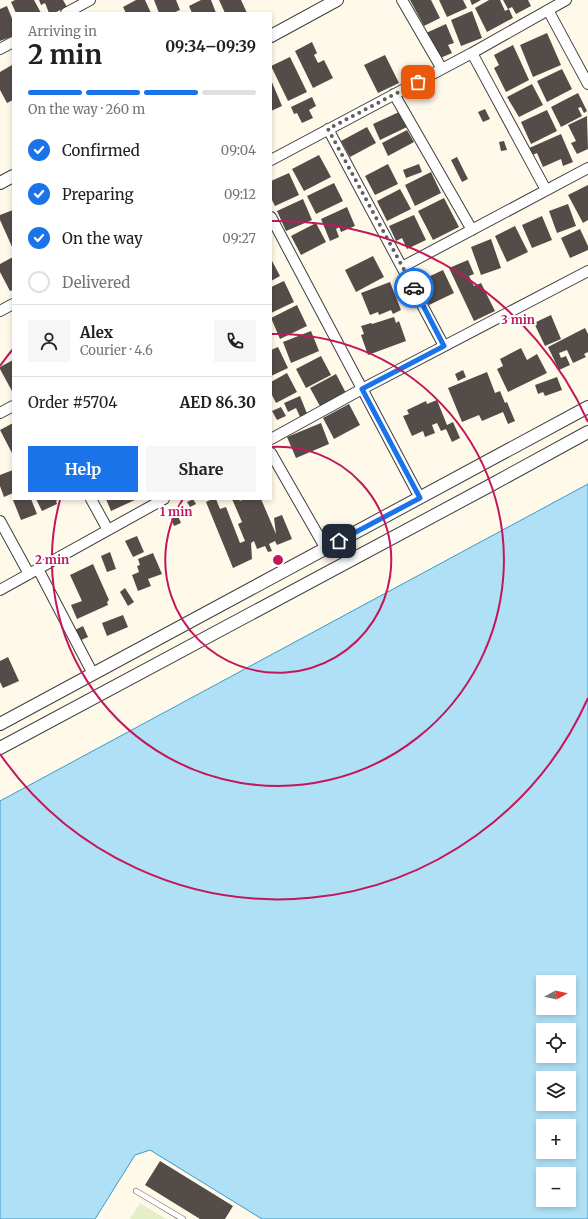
<!DOCTYPE html>
<meta charset="utf-8">
<style>
:root{--surface:#fff;--page:#f6f6f6;--text:#202124;--muted:#757577;--line:#e0e0e0;--accent:#1a73e8}
body{margin:0;font-family:Merriweather,serif;background:var(--page);color:var(--text);height:100vh;display:flex;flex-direction:column;font-size:15px;white-space:nowrap}
*{box-sizing:border-box;margin:0}
p{font-size:13px;color:var(--muted)}
.icon{flex:none;width:22px;height:22px;fill:none;stroke:currentColor;stroke-width:2;stroke-linecap:round;stroke-linejoin:round}
.map{position:relative;flex:1;overflow:hidden}
.drawer{position:absolute;left:12px;top:12px;width:260px;height:488px;display:flex;flex-direction:column;background:var(--surface);border-radius:0px;box-shadow:0 2px 6px #0003}
.drawer>*{flex:none}
.needle{width:26px;rotate:82deg}
.buttons{position:absolute;left:536px;top:975px;display:grid;gap:8px}
.buttons a{display:grid;place-items:center;width:40px;height:40px;border-radius:0px;background:var(--surface);box-shadow:0 2px 6px #0003;font-size:20px}
.pin{position:absolute;display:grid;place-items:center;width:34px;height:34px;color:#fff;margin:-17px;border-radius:8px;box-shadow:0 2px 6px #0006}
.courier{position:absolute;display:grid;place-items:center;width:40px;height:40px;margin:-20px;border:3px solid #1a73e8;border-radius:50%;background:#fff;color:#222;box-shadow:0 1px 5px #0007}
.head em{font-style:normal;font-weight:700}
.head div{display:flex;flex-direction:column-reverse}
.head{display:flex;align-items:center;justify-content:space-between;height:68px;padding:0 16px}
h1{font-size:26px;font-weight:700;line-height:30px}
.bar{display:grid;grid-template-columns:repeat(4,1fr);gap:6px 4px;align-content:center;height:48px;padding:0 16px}
.bar i{height:5px;border-radius:3px;background:var(--line)}
.bar .current{background:var(--accent)}
.bar p{grid-column:span 4}
.line{display:flex;align-items:center;gap:10px;padding:0 16px;border-top:1px solid var(--line)}
.line div{flex:1}
.round{display:grid;place-items:center;flex:none;width:42px;height:42px;border-radius:0px;background:var(--page)}
ol{padding:0 16px;list-style:none}
li{display:flex;align-items:center;gap:12px;height:44px}
li p{margin-inline-start:auto}
li .icon{padding:4px;border-radius:50%;background:var(--accent);color:#fff;stroke-width:4}
li:last-child{color:var(--muted)}
li i{width:22px;height:22px;border:2px solid var(--line);border-radius:50%}
.cta{display:flex;gap:8px;margin-top:auto;padding:8px 16px}
.cta a{flex:1;height:46px;border-radius:0px;background:var(--accent);color:#fff;font-size:16px;font-weight:700;line-height:46px;text-align:center}
.cta a+a{background:var(--page);color:var(--text)}
.map>svg:first-child{display:block}
.pitch{fill:#e4efc7}
.water{fill:#b0e0f5;stroke:#389bcb;fill-rule:evenodd}
.building{fill:#544c48}
.lines{fill:none;stroke-linecap:round;stroke-linejoin:round}
.service-casing{stroke:#3f3f3f;stroke-width:6}
.minor-casing{stroke:#3f3f3f;stroke-width:12}
.tertiary-casing{stroke:#3f3f3f;stroke-width:14}
.service{stroke:#fff;stroke-width:5}
.minor{stroke:#fff;stroke-width:10}
.tertiary{stroke:#fff;stroke-width:12}
.done{stroke:#615f5a;stroke-width:4;stroke-dasharray:0 7.2}
.route{stroke:#1a73e8;stroke-width:5}
.ring{fill:none;stroke:#c2185b;stroke-width:2}
.centre{fill:#c2185b;stroke:#fff;stroke-width:2}
.ring-label{font-size:12px;text-anchor:middle;font-weight:bold;fill:#c2185b;stroke:#fff;stroke-width:4;stroke-linejoin:round;paint-order:stroke}
</style>
<div class="map">
<svg width="588" height="1219" viewBox="0 0 588 1219">
<rect width="100%" height="100%" fill="#fff9ea"/>
<path class="pitch" d="M140,1203L166,1219H130Z"/>
<path class="water" d="M588,484V1219H262L150,1150L135,1155L95,1219H0V801ZM543,982H569V1008H543ZM543,1030H569V1056H543ZM543,1078H569V1104H543ZM543,1126H569V1152H543ZM543,1174H569V1200H543Z"/>
<path class="building" d="M15,0H34L41,13H16L11,2Z
M39,0H63L67,7L54,13H49L45,3L41,5Z
M136,0H145L151,13H126L123,7Z
M154,0H176L180,10L173,13H159Z
M201,0H211L216,13H192L189,6Z
M219,0H241L247,13H225Z
M410,0H431L440,18L424,26Z
M439,0H463L467,8L447,17Z
M470,0H481L472,5Z
M489,0H500L505,11L509,9L513,18L487,32L475,8Z
M503,0H528L531,6L516,14L512,7L508,9Z
M7,6L13,21V36L0,41V9Z
M472,11L482,38L461,46L451,20Z
M446,24L454,43L448,45L452,53L438,59L426,33Z
M547,33L561,65L533,77L520,45Z
M312,42L317,53L314,55L318,63L324,60L333,78L313,88L295,51Z
M513,45L529,80L506,92L494,68L499,65L494,55Z
M385,55L399,83L378,93L364,65Z
M290,57L307,92L288,101L271,66Z
M12,65L13,68V100L7,103L0,90V72Z
M562,69L572,89L547,102L537,81Z
M271,80L282,106L271,111Z
M532,84L543,105L519,117L507,97Z
M578,93L587,111L584,113L581,107L578,108L582,116L561,127L551,107Z
M312,97L316,106L309,110L313,118L302,123L297,113L294,114L291,107Z
M485,109L490,119L483,122L478,112Z
M547,110L557,131L531,144L521,122Z
M399,112L407,127L380,140L373,124Z
M587,116L588,149L577,154L571,143L576,141L568,125Z
M367,127L376,143L350,157L341,141Z
M407,130L414,142L388,156L382,143Z
M561,134L573,162L563,166L561,159L543,167L537,153L530,156L527,149Z
M504,141L507,150L501,151L499,142Z
M319,155L331,177L304,191L292,169Z
M457,157L468,179L462,182L451,160Z
M388,164L398,184L375,195L365,176Z
M419,164L422,172L406,178L403,170Z
M431,172L441,193L415,206L405,185Z
M289,173L299,195L275,206L271,198V181Z
M334,183L343,201L316,214L307,196Z
M588,185V220L583,223L568,195Z
M400,189L411,209L387,221L377,201Z
M444,198L459,227L433,240L418,211Z
M303,199L312,220L286,231L277,211Z
M568,204L576,226L557,233L549,211Z
M347,207L355,226L341,232L339,227L336,229L339,237L330,241L321,219Z
M13,210V249L0,220V215Z
M414,215L426,240L407,249L402,238L396,241L389,226Z
M542,216L552,240L532,248L522,225Z
M316,223L326,242L301,255L291,236Z
M515,226L528,252L507,262L495,236Z
M580,229L588,246V250L570,258L561,238Z
M491,239L501,268L481,275L471,247Z
M373,256L384,277L356,292L345,270Z
M13,257V290L10,291L0,272V264Z
M271,259L280,276L271,281Z
M468,260L474,274L469,276L474,286L481,283L495,311L474,321L449,268Z
M443,270L454,293L429,305L423,290L430,287L426,278Z
M284,281L294,302L271,313V287Z
M390,282L401,310L393,314L391,310L379,315L378,312L370,315L361,293Z
M297,305L307,326L280,339L271,318Z
M551,315L561,339L545,346L534,323Z
M394,317L396,323L399,321L406,341L368,355L361,335L364,334L361,326L371,323L372,324Z
M585,328L588,334V352L584,354L586,357L573,363L567,350L559,353L561,358L566,356L570,365L559,370L548,347Z
M311,331L319,351L291,363L283,342Z
M278,347L288,368L271,376V350Z
M521,348L527,360L537,354L547,373L508,392L497,369L503,366L500,359Z
M321,356L331,375L306,388L296,369Z
M13,360V393L0,369V367Z
M463,370L466,377L458,381L455,374Z
M487,372L495,393L500,391L505,403L507,402L515,421L508,424L503,412L482,421L479,415L462,422L448,388Z
M287,373L297,392L276,403L271,393V382Z
M336,374L347,395L321,408L310,388Z
M557,377L562,390L545,396L543,392L538,394L535,385Z
M300,396L308,416L301,419L296,408L288,412L284,403Z
M437,400L447,425L453,422L460,438L452,442L446,429L441,431L437,423L432,425L435,433L425,437L423,431L412,436L403,416L409,414L407,410L426,401L427,404Z
M349,404L360,425L334,439L323,418Z
M281,407L286,416L277,420L272,411Z
M13,423V455L0,430Z
M321,423L329,444L296,458L287,437Z
M13,470V493L4,497L0,486V475Z
M16,499H31L37,514L21,520L13,500Z
M36,499H59L56,501L57,504L42,511Z
M106,499H137L111,511Z
M193,499L196,504L190,507L187,502Z
M212,499H216L220,509L226,507L240,543L245,541L238,524L242,522L232,499H239L240,501L244,499H261L276,534L274,518L282,515L292,539L277,545L275,541L269,544L272,551L268,552L265,546L257,549L254,541L251,543L252,559L233,568L206,502Z
M178,516L181,523L174,526L171,519Z
M137,536L144,552L133,557L125,541Z
M110,552L116,569L107,572L101,556Z
M153,553L162,574L148,579L151,586L138,591L132,575L139,572L137,566L140,565L138,559Z
M93,564L109,600L107,602L108,605L77,619L71,605L82,601L70,575Z
M125,588L134,602L128,606L120,592Z
M123,615L128,627L107,636L102,623Z
M83,626L88,637L79,641L75,630Z
M8,657L19,681L3,688L0,682V661Z
M160,1161L233,1206L225,1219H200L145,1185Z"/>
<g class="lines">
<g class="service-casing">
<path id="service" d="M136,1191L183,1219"/>
</g>
<g class="minor-casing">
<path id="minor" d="M402,0L442,69
M548,10L588,84
M66,13L90,0
M0,49L13,42
M472,53L546,190
M394,94L472,230
M328,129L444,346
M271,160L472,53L566,0
M271,217L420,498
M402,267L588,168
M0,311L13,304
M0,413L13,406
M271,439L362,389L588,271
M271,453L326,549
M91,499L108,530
M0,521L29,574
M38,569L93,674
M0,590L164,499"/>
</g>
<g class="tertiary-casing">
<path id="tertiary" d="M271,36L337,0
M0,183L13,176
M0,724L588,407
M0,748L491,485L588,432"/>
</g>
<use href="#service" class="service"/>
<use href="#minor" class="minor"/>
<use href="#tertiary" class="tertiary"/>
</g>
<g class="lines">
<path class="done" d="M414,288L328,129L418,82"/>
<path class="route" d="M339,541L420,498L362,389L444,346L414,288"/>
</g>
<g class="ring">
<path d="M271 447A113 113 0 1 1 183 499"/>
<path d="M272 334A226 226 0 1 1 60 500"/>
<path d="M588 698A339 339 0 0 1 0 754M0 366A339 339 0 0 1 13 349M272 221A339 339 0 0 1 588 422"/>
</g>
<circle cx="278" cy="560" r="6" class="centre"/>
<g class="ring-label">
<text x="518" y="324">3 min</text>
<text x="176" y="516">1 min</text>
<text x="52" y="564">2 min</text>
</g>
</svg>
<div class="buttons">
<a><svg class="needle" viewBox="-14 -14 28 28"><path d="M0-13l5 13h-10z" fill="#e53935"/><path d="M0 13l5-13h-10z" fill="#757577"/></svg></a>
<a><svg class="icon" aria-label="locate" viewBox="0 0 24 24"><circle cx="12" cy="12" r="6"/><path d="M12 2v4M12 18v4M2 12h4M18 12h4"/></svg></a>
<a><svg class="icon" aria-label="layers" viewBox="0 0 24 24"><path d="M12 4l9 5-9 5-9-5zM3 14l9 5 9-5"/></svg></a>
<a>+</a>
<a>−</a>
</div>
<div class="pin" style="left:418px;top:82px;background:#ea580c"><svg class="icon" aria-label="bag" viewBox="0 0 24 24"><path d="M5 8h14l-1 12H6zM9 8a3 3 0 0 1 6 0"/></svg></div>
<div class="pin" style="left:339px;top:541px;background:#1f2937"><svg class="icon" aria-label="home" viewBox="0 0 24 24"><path d="M3 11l9-7 9 7M6 9v11h12V9"/></svg></div>
<div class="courier" style="left:414px;top:288px"><svg class="icon" aria-label="car" viewBox="0 0 24 24"><path d="M5 17H2v-5l4-1 3-4h7l3 4 3 1v5h-3M9 17h6M6 11h13"/><circle cx="7" cy="17" r="2"/><circle cx="17" cy="17" r="2"/></svg></div>
<section class="drawer">
<div class="head"><div><h1>2 min</h1><p>Arriving in</p></div><em>09:34–09:39</em></div>
<div class="bar"><i class="current"></i><i class="current"></i><i class="current"></i><i></i><p>On the way · 260 m</p></div>
<ol>
<li><svg class="icon" aria-label="check" viewBox="0 0 24 24"><path d="M5 12l5 5 9-10"/></svg>Confirmed<p>09:04</p></li>
<li><svg class="icon" aria-label="check" viewBox="0 0 24 24"><path d="M5 12l5 5 9-10"/></svg>Preparing<p>09:12</p></li>
<li><svg class="icon" aria-label="check" viewBox="0 0 24 24"><path d="M5 12l5 5 9-10"/></svg>On the way<p>09:27</p></li>
<li><i></i>Delivered</li>
</ol>
<div class="line" style="height:72px"><a class="round"><svg class="icon" aria-label="person" viewBox="0 0 24 24"><circle cx="12" cy="8" r="4"/><path d="M4 21q1-7 8-7t8 7"/></svg></a><div><b>Alex</b><p>Courier · 4.6</p></div><a class="round"><svg class="icon" aria-label="phone" viewBox="0 0 24 24"><path d="M5 4h4l2 5-3 2q2 4 5 5l2-3 5 2v4C11 20 4 13 5 4z"/></svg></a></div>
<div class="line" style="height:52px"><div>Order #5704</div><b>AED 86.30</b></div>
<div class="cta"><a>Help</a><a>Share</a></div>
</section>
</div>
